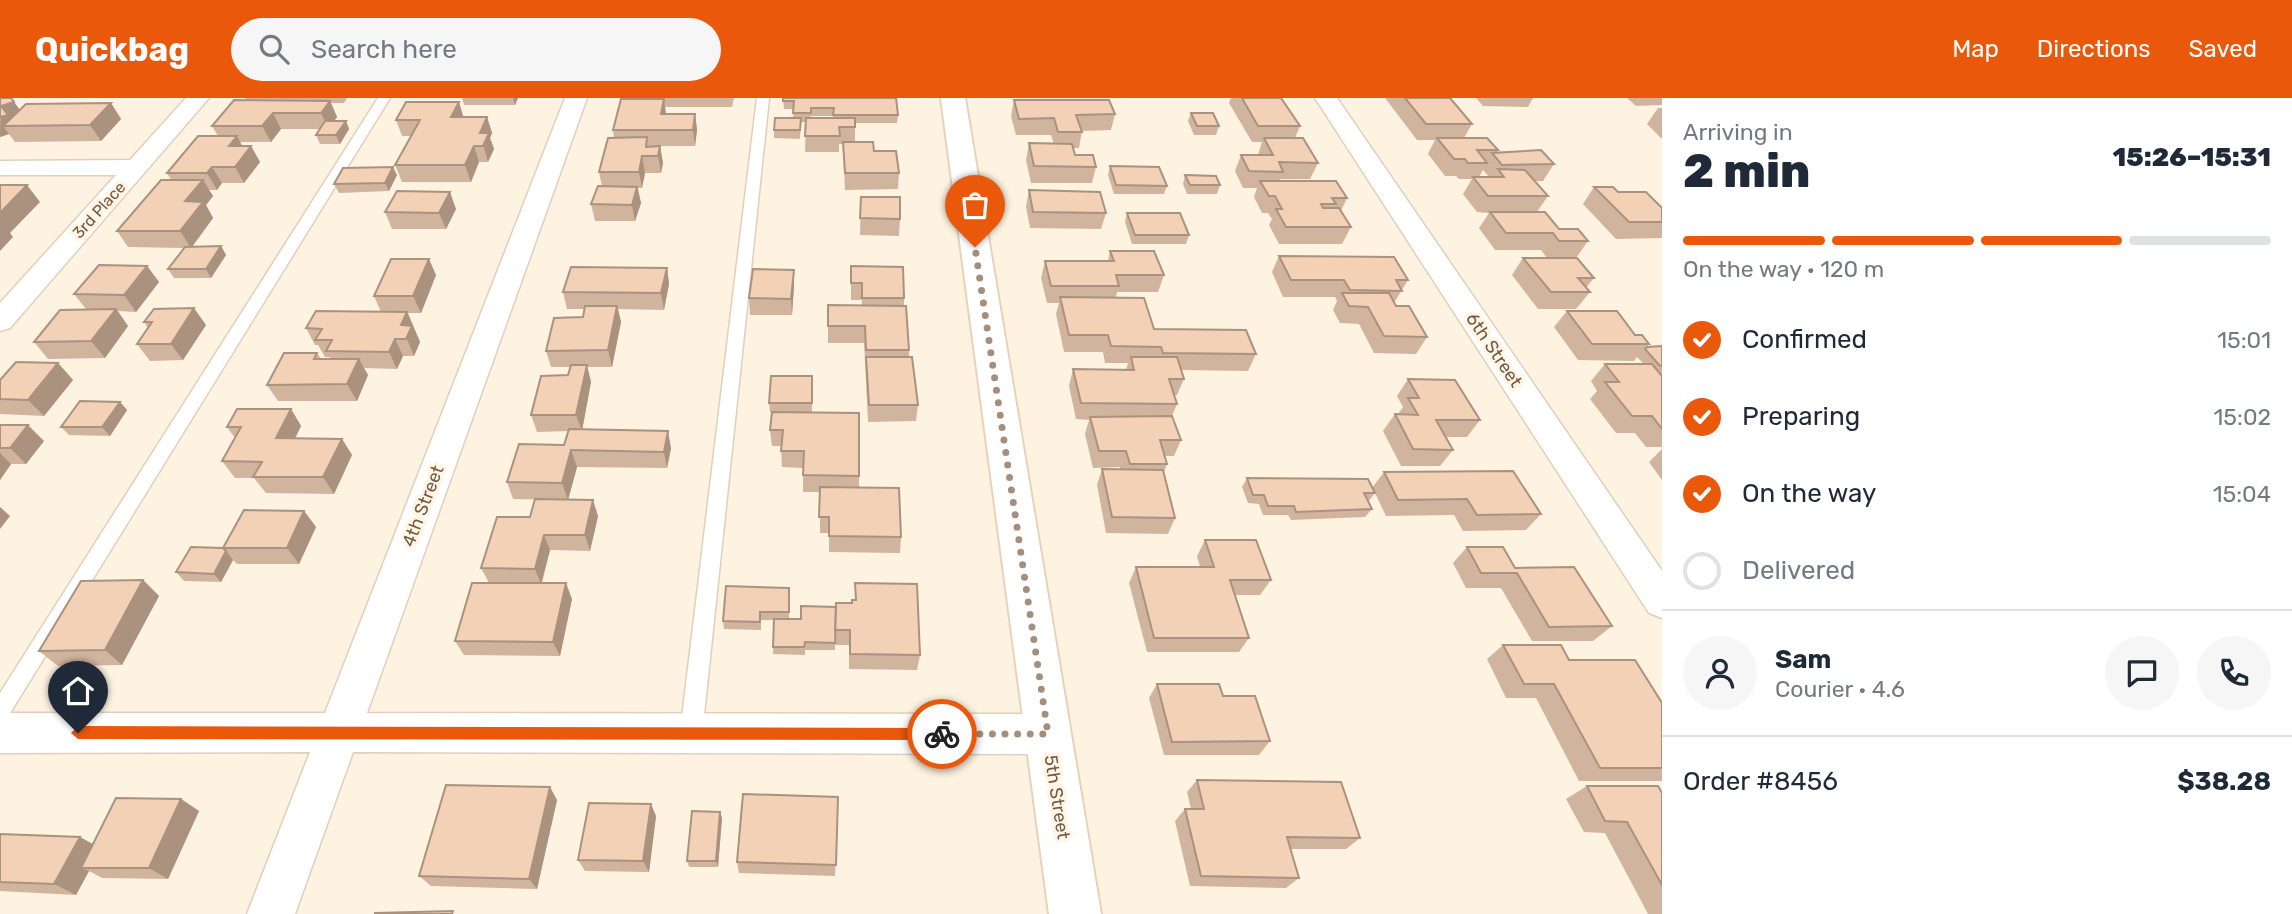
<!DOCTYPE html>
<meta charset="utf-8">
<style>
:root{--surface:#fff;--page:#f6f6f7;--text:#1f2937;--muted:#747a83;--line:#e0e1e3;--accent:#ea580c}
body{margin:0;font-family:Rubik,sans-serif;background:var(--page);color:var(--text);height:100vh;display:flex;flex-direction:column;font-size:26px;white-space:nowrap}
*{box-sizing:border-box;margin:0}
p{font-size:23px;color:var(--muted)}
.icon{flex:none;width:38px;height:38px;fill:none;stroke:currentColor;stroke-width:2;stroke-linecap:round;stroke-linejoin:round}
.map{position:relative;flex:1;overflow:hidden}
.drawer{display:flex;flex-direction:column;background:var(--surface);width:630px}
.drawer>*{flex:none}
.pin{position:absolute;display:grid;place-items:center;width:60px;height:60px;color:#fff;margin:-72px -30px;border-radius:50% 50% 50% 0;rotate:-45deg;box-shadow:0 0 7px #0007}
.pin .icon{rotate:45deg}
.courier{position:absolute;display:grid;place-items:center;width:70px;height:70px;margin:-35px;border:5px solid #ea580c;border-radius:50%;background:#fff;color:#222;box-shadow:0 2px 9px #0007}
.overview em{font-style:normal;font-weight:800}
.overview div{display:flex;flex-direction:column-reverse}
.overview{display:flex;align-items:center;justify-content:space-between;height:119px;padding:0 21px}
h1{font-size:46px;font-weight:800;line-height:52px}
.bar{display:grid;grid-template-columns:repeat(4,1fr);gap:10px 7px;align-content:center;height:84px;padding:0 21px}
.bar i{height:9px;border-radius:5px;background:var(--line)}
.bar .on{background:var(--accent)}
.bar p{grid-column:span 4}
.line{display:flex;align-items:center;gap:18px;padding:0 21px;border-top:2px solid var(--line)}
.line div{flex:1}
.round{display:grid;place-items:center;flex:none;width:74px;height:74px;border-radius:37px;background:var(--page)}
ol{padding:0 21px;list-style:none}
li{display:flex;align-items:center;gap:21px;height:77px}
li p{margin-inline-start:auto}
li .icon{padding:7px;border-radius:50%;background:var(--accent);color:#fff;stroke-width:4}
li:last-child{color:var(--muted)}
li i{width:38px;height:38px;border:4px solid var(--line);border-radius:50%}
header{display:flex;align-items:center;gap:42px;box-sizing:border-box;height:98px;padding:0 35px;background:var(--accent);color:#fff}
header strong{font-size:33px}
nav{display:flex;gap:38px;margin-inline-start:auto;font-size:24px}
.search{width:490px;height:63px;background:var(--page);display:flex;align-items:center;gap:18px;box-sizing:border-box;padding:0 24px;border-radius:38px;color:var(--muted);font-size:26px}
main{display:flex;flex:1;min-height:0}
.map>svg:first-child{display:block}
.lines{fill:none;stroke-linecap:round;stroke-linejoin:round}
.lane-casing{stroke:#e1cfbc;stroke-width:3}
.street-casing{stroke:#e1cfbc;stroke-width:3}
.secondary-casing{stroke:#e8d2bb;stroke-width:4}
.lane{fill:#fff;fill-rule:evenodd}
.street{fill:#fff;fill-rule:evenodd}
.secondary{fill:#fff;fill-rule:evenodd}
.wall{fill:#d1b49d;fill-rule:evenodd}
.shaded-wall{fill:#aa927f}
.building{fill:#f3d1b6;stroke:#aa927f;stroke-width:2}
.route{fill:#ea580c}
.done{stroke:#a48f7d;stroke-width:7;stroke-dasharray:0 12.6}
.labels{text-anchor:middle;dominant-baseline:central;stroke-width:7;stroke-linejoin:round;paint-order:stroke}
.far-street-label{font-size:16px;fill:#745947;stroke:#fff6e6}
.street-label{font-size:18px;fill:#745947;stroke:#fff6e6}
</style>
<header>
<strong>Quickbag</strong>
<div class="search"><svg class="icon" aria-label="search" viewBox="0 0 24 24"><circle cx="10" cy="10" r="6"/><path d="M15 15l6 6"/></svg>Search here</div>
<nav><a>Map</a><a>Directions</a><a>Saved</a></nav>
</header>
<main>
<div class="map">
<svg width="1662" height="816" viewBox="0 0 1662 816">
<rect width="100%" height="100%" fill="#fdf3e0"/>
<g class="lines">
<g class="lane-casing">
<path id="lane" d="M378,0H390L7,620L0,622V595Z
M757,0H769L702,636L698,643L691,646L684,643L680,636Z"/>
</g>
<g class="street-casing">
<path id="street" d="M186,0H209L10,230L0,233V205L116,77H0V63L130,62Z
M565,0H587L367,615L1048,616L1063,622L1069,636L1063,650L1048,656L353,654L295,816H247L310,654L0,655V615H325Z
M1315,0H1337L1662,473V520L1649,515Z"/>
</g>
<g class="secondary-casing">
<path id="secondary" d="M941,0H965L1101,816H1049Z"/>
</g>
<use href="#lane" class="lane"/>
<use href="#street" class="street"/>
<use href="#secondary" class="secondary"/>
</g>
<path class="wall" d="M0,0L20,12L111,5L121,21L101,43L15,44L9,36L0,39Z
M245,0H347L344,5H331L337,19L334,23H346L349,31L340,46H320L316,37L320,31H281L271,44H240L242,48H251L260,64L244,85H222L217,92H209L213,98L206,107L213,120L192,149L221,148L226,157L211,180H174L168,171L184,150L128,149L117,133L171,82L167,75L218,38L212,28L246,2Z
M462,0H518L515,7H464Z
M625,0H734L732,9H665L666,16H695L697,32L695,48H649H660L663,65L661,75H645L642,90H638L641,105L635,123H595L591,106L602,88L599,74L614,40L613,32Z
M783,0L898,17L897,25H855V44L874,53L899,75L898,91L845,92L843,46H839V54H805L806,24H801L800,41L774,40V32L793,20L794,11H784ZM811,18H833V20H811Z
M1231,0H1281L1300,28L1295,40L1318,65L1310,81H1280V83L1347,100L1341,113L1351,129L1342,146H1279L1269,127L1272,121L1268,115H1262L1254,99L1257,90H1243L1235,73L1241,57H1258L1262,44H1252L1229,5Z
M1385,0H1450L1472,26L1464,40L1498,52L1496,55L1554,66L1543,83H1534L1548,98L1537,114L1559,131L1588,143L1576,160L1594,180L1586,190L1590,194L1576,211H1538L1512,177L1523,160H1547L1541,152H1495L1479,130L1489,115L1477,114L1463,96L1472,81H1459L1456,78H1445L1428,56L1435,42H1417ZM1483,72L1489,79H1479Z
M1476,0H1533L1528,9L1483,8Z
M1627,0H1662V7L1636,8Z
M1014,2L1115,16L1111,32L1082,33L1079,50H1073L1075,57L1096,69L1092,85H1031L1026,62L1029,45L1054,46L1051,37H1016L1011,18Z
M459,4L463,19H487L492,35L490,40L494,51L488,64H479L471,84H402L395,67L411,38H402L396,22Z
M1658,10H1662V41L1647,26Z
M1191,15L1219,28L1216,37H1194L1188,23Z
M1110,68L1167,88L1164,96H1114L1108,77Z
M397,77L389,93L339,95L334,86Z
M1185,77L1220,87L1217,96H1187L1183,86Z
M1594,89L1618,94L1662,110V140L1616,141L1583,106Z
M1029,92L1106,115L1101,131L1030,130L1026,109Z
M861,99L900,121L899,138L860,137Z
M456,111L446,131H392L385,114Z
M1127,115L1189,137L1186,146H1132L1125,124Z
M1110,153L1164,177L1158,194H1117L1116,199L1154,231L1256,256L1248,273L1181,272L1184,281L1177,297H1174L1177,306L1172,318L1181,342L1174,358H1165L1167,366L1164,374L1175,420L1168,436L1106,435L1097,387L1102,371H1120V369L1093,370L1085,336L1089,322L1076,321L1069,288L1073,271L1126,272L1128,265H1105L1103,254H1064L1056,216L1059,205H1047L1041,180L1045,163H1108Z
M1279,158L1408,182L1394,205L1396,208L1427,239L1416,256L1374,255L1359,226L1340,225L1333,212L1337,203L1335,199H1283L1272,174Z
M147,168L159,184L136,214L118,213L128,228L105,260L48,261L34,244L86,211L74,196Z
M851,168L904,200V208L909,252V259L918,307L916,323L868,324L864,245H828V207H862V202H851Z
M667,170L669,186L664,212L618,211L621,224L612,269H587L591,284L582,332L671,350L667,370L577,369L568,402L513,401L507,384L564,347L568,333L537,334L531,317L568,277L570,269H551L546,253L583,219L585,211H567L563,194Z
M794,172V188L792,217H750L749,200Z
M436,177L421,215H408L420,244L414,258H403L397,271L364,270L368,277L357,303H278L267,287L317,255L321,261H331L330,259H325L318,247H315L306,230L381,214L374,198Z
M1567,213L1635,237L1649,246L1647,249L1662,248V276H1660L1662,278V349H1646L1635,335H1616L1590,301L1597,293L1591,283L1605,266H1644L1637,259L1634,263L1578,262L1554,229Z
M144,224L206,227L183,262L150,263L137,246L148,230Z
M58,265L73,282L44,318L0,316V282Z
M812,278V314L859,378V390L901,439L900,455L829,454V435H820V394H803V370L782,369L781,348H772L770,332L772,314H770L769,305Z
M1408,281L1480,322L1467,339H1445L1453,352L1440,368H1401L1383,333L1395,316H1398L1403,309L1397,298Z
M120,304L127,312L110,338L69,337L61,329Z
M291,311L301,328L295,340L342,341L352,357L334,396L266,395L254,380H235L222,363L235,340L227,329Z
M0,327L44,343L26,366H11L0,382Z
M1662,351V382L1649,364Z
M1384,374L1541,416L1526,432L1463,433L1454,417L1386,418L1375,395L1368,404L1372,411L1365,419L1291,422L1288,417H1263L1259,406L1248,405L1242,389L1247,380L1372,390Z
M304,413L316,429L299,466H237L233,462L221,484L184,483L176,474L223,450Z
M598,418L590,453L550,452L542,485L572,501L560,558L464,557L455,543L489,485L481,470L497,419Z
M1205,442L1271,482L1260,497H1235L1249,540L1239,554H1147L1129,485L1136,469H1200L1197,458Z
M1467,449L1515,470L1612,528L1593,543H1532L1501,490H1466L1453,465Z
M143,482L159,498L122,567L58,568L39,553Z
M855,485L920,557L917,572L849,571V547H835V552H805V557L773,556L774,522H761V532L724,531L723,523L789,490V521H801L836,509L852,505L855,502Z
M1503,547L1569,562L1662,605V683H1579L1536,600H1506L1487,561Z
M1157,586L1270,643L1259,657H1164L1149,600Z
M1197,682L1360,740L1346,751H1290L1299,780L1286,790L1190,788L1175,723L1185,711H1191L1187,694Z
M1587,688L1662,695V816H1648L1605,735L1584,734L1566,701Z
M838,699L835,778L739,775L737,764Z
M181,701L199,713L168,781L102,780L89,773L76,797L0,793V736L80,739L93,746Z
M557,702L537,791L431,788L419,778Z
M720,714L722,720L718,769H689L687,763Z
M656,718L649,774L585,773L578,762Z"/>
<path class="shaded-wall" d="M513,0H518L515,7Z
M664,1L666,17L661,16Z
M330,3L337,19L329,31L321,15Z
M14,4L26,20L3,28L9,36L0,39L1,8Z
M459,4L464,21L451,19Z
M111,5L121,21L101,43L90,27Z
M273,15L281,31L271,44L262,28Z
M695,16L697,32L695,48L693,32Z
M487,19L492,35L490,40L494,51L488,64L480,35Z
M346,23L349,31L340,46L336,37Z
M237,38L246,55L229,48Z
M251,48L260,64L244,85L235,69Z
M474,48L479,64L471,84L465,67Z
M660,48L663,65L661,75L658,58Z
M642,58L645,75L642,90L639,74Z
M212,69L222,85L217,92L207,75Z
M393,69L397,77L389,93L385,85Z
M203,82L213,98L206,107L213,120L191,150L180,133L185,103Z
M27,87L40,104L10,135L13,139L0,153V115Z
M637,89L641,105L635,123L632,107Z
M450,94L456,111L446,131L439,115Z
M221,148L226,157L211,180L206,171Z
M429,161L436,177L421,215L413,198Z
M147,168L159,184L136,214L124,197Z
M667,170L669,186L664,212L661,195Z
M794,172V188L792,217L791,201Z
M617,208L621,224L612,269L608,252Z
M194,210L206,227L183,262L171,246Z
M116,211L128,228L105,260L91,243Z
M407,214L420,244L414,258L401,227Z
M395,241L403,258L397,271L389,254Z
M359,261L368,277L357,303L347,286Z
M58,265L73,282L44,318L28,302Z
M587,267L591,284L582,333L576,317Z
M120,304L127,312L110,338L102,329Z
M291,311L301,328L287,357L276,340Z
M28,327L44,343L26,366L10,350Z
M668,333L671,350L667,370L664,354Z
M342,341L352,357L334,396L323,379Z
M571,352L577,369L568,402L562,385Z
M0,355L11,366L0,382Z
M593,402L598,418L590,453L585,437Z
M0,409L10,418L0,431Z
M304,413L316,429L299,466L287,450Z
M544,437L550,452L541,486L535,471Z
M226,453L233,462L221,484L214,476Z
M143,482L159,498L122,567L105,552Z
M566,485L572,501L560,558L553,544Z
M550,689L557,702L537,791L529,781Z
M181,701L199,713L168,781L149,770Z
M651,706L656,718L649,774L643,763Z
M720,714L722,720L718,769L716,763Z
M80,739L101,751L81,770L89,773L76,797L54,786Z"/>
<path class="building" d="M0,0H11L14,4L1,8L8,17L0,19Z
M783,0H896L898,17H833L834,10H811V15H793L794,3H783Z
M1242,0H1281L1300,28H1258Z
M1405,0H1450L1472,26H1426Z
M621,1H664L661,16H695L693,32H613Z
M234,2L330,3L321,15H273L262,28H212Z
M1014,2H1109L1115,16L1076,17L1082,34H1058L1054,20L1019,21Z
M406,4H459L451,19H487L480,35H489L483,48H474L465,67H395L420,22H396Z
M111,5L90,27L3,28L26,6Z
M1191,15H1213L1219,28H1197Z
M775,20H801L800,32H774Z
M806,20H855V29H839L840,38H805Z
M325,23H346L336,37H316Z
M198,38H237L229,48H251L235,69H212L207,75H167Z
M647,39L646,49L660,48L658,58H642L639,74H599L608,40Z
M1264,40H1303L1318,65L1279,64L1283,74L1249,73L1241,57H1273Z
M1437,40H1487L1498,52H1477L1487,65H1468L1465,61H1454Z
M843,44H873L874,53H896L899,75H845Z
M1029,45L1072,46L1075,57H1093L1096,69L1034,68Z
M1541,52L1554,66L1502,67L1492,55Z
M1110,68L1159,69L1167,88L1116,87Z
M393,69L385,85L334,86L343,70Z
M1498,71L1525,72L1548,98H1488L1473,79H1504Z
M1185,77L1216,78L1220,87H1190Z
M161,82H203L185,103L203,104L180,133H117Z
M1260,83H1336L1347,100H1332L1336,106H1321L1323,110H1339L1351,129H1286L1276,111H1282L1275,98H1269Z
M0,87H27L0,115Z
M598,88L637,89L632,107L591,106Z
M1594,89H1613L1618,94H1646L1662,110V124H1629Z
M1029,92L1100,94L1106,115L1033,114Z
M397,93L450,94L439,115L385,114Z
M861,99H900V121L860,120Z
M1490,114H1545L1559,131H1578L1588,143H1559L1553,135H1506Z
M1127,115H1180L1189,137H1135Z
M221,148L206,171H168L185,149Z
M1110,153H1154L1164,177H1116L1119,188H1051L1045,163H1114Z
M1279,158L1394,159L1408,182H1396L1402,193L1350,192L1344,182H1291Z
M1523,160H1577L1594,180H1578L1590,194H1551Z
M391,161H429L413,198H374Z
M99,167L147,168L124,197L74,196Z
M851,168L903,169L904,200H862V185H851Z
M571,169L667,170L661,195L563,194Z
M753,171L794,172L791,201L749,200Z
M1342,195H1389L1396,208H1409L1427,239L1384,238L1368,209L1349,208Z
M1060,199L1144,200L1154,231L1246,232L1256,256L1163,255L1161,249L1111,248L1108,237H1069Z
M828,207L906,208L909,252H866L865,228H828Z
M585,208H617L608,252L546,253L554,220L583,219Z
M194,210L171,246H137L152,224H144L154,211Z
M116,211L91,243L34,244L60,212Z
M316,213L407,214L401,227L412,228L406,241H395L389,254L326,253L332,242H315L322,231L306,230Z
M1567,213H1617L1635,237H1642L1649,246H1592Z
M1662,248V268H1660L1645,251L1647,249Z
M284,255H317L314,261H359L347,286L267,287Z
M866,259H912L918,307H869Z
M1131,259H1177L1184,281H1169L1177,306L1081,305L1073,271L1134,272Z
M16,264L58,265L28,302L0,301V282Z
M1605,266H1652L1662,278V331L1652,318H1632L1605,284H1619Z
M571,267H587L576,317H531L541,278L568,277Z
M771,278H812V305H769Z
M1408,281L1455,282L1480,322H1436L1453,352L1413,351L1395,316L1418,317L1408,300H1419Z
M80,303L120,304L102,329H61Z
M237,311H291L276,340L342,341L323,379H253L262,364L222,363L241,329H227Z
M772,314L859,315V378L803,377L804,353H781L783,332H770Z
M1172,318L1181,342H1160L1167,366H1130L1126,353H1099L1090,319Z
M0,327H28L10,350H0Z
M569,331L668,333L664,354L571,352L562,385L507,384L519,346L564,347Z
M1102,371L1163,372L1175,420L1112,419Z
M1513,373L1541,416L1477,417L1467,401L1398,402L1384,374Z
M1247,380L1368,381L1375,395H1364L1372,411L1296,414L1294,408H1268L1264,397H1253Z
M820,389L899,390L901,439L829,438V419H819Z
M535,401L593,402L585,437H544L535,471L481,470L497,419H530Z
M244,412L304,413L287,450H223Z
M1205,442H1256L1271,482H1230L1249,540H1154L1136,469H1214Z
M191,449L223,450L226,453L214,476L176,474Z
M1467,449H1503L1515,470L1574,469L1612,528L1549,529L1517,475H1481Z
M143,482L105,552L39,553L81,483Z
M472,485H566L553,544L455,543Z
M855,485L917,486L920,557L850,556V532H835L836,505H852V502H856Z
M726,488L789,490V514H760V524L723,523Z
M801,508L836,509L835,545L805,544L804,549H773L774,521H801Z
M1503,547H1561L1569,562H1635L1662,605V670H1600L1554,586H1524Z
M1157,586H1219L1223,598H1255L1270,643L1172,644Z
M1197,682L1341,684L1360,740L1287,739L1299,780L1201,778L1185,711H1204Z
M446,687L550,689L529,781L419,778Z
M1587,688H1658L1662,695V787L1627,724L1605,723Z
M743,696L838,699L836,767L737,764Z
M116,700L181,701L149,770H81Z
M589,705L651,706L643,763L578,762Z
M692,713L720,714L716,763H687Z
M0,736L80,739L54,786L0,784Z
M453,813L452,816H375V815Z"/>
<path class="route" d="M78,628L942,630L949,636L942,642L78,641L71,635Z"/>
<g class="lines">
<path class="done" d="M942,636H1048L975,149"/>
</g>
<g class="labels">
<g class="far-street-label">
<text transform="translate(99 112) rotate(-48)">3rd Place</text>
</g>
<g class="street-label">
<text transform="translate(1494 252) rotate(56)">6th Street</text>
<text transform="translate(423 408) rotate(-69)">4th Street</text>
<text transform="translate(1057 699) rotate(81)">5th Street</text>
</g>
</g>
</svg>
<div class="pin" style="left:975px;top:149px;background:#ea580c"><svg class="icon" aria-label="bag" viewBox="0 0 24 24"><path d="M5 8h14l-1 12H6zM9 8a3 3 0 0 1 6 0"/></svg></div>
<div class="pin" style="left:78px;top:635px;background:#1f2937"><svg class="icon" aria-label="home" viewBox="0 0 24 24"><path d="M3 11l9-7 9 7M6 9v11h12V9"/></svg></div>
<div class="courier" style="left:942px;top:636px"><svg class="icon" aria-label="bike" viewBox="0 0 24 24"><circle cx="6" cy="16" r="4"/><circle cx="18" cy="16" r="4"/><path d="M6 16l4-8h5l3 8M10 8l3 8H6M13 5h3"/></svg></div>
</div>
<section class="drawer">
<div class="overview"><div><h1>2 min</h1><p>Arriving in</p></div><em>15:26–15:31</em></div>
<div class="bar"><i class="on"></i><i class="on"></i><i class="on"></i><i></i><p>On the way · 120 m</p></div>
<ol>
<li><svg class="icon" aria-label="check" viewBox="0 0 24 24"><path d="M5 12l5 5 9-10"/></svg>Confirmed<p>15:01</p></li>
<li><svg class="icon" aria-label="check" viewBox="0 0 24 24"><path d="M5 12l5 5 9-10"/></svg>Preparing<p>15:02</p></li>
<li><svg class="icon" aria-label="check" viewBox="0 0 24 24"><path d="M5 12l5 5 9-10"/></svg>On the way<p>15:04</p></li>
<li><i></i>Delivered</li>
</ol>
<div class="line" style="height:126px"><a class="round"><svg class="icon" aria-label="person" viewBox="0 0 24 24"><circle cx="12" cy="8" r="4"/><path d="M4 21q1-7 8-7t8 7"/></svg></a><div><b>Sam</b><p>Courier · 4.6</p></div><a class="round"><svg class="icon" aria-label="chat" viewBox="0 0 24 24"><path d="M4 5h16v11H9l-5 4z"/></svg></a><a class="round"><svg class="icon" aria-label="phone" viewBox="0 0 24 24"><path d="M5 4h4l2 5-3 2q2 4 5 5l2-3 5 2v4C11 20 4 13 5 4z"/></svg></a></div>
<div class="line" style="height:91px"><div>Order #8456</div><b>$38.28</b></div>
</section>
</main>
